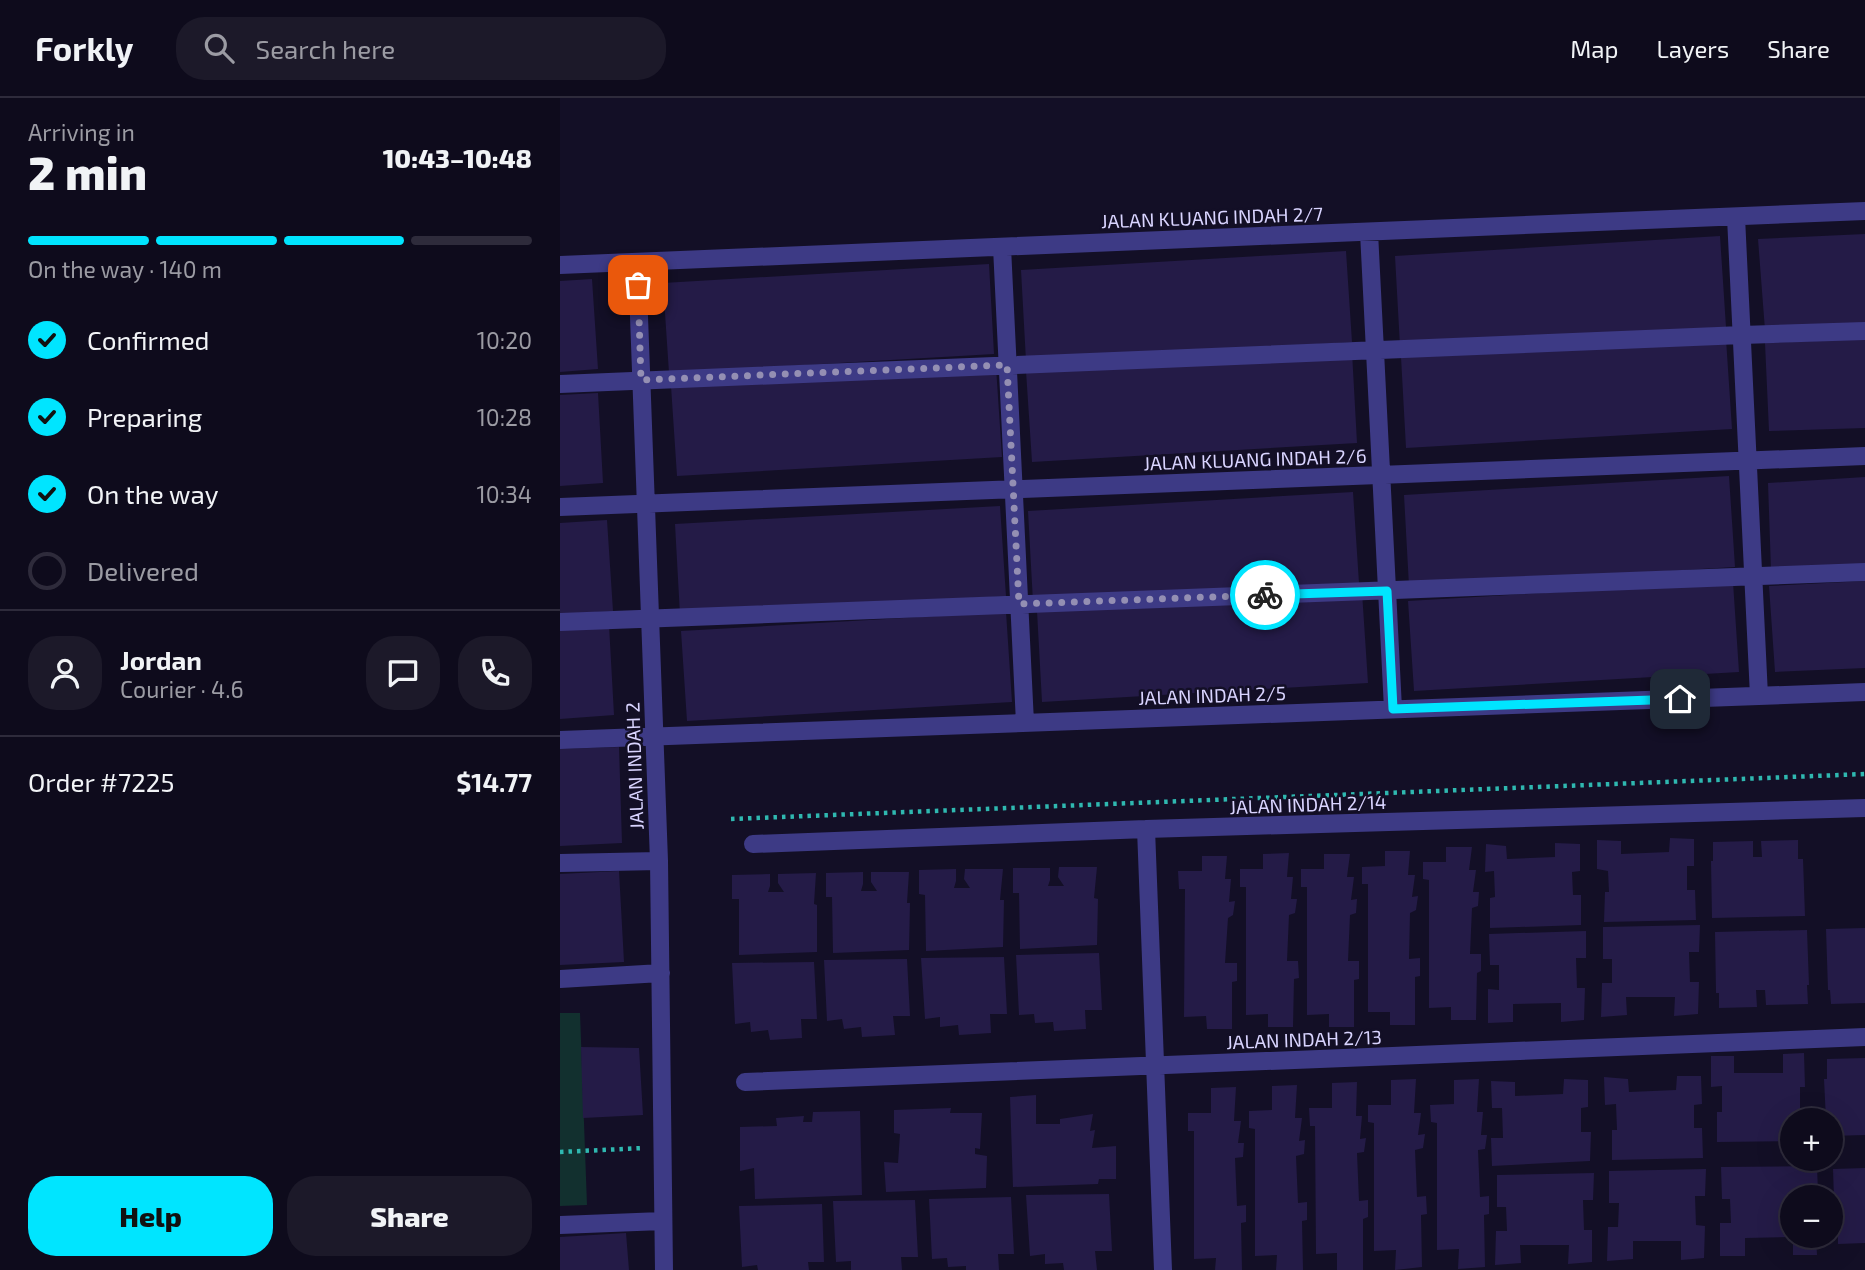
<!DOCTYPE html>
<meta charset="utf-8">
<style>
:root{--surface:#0e0b1c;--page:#1c1929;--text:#f1f3f6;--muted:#9b9ba3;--line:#2e2b3b;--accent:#00e5ff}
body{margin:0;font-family:"Exo 2",sans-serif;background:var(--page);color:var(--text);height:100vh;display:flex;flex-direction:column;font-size:26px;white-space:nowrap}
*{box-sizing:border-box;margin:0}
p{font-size:23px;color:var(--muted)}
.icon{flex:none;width:38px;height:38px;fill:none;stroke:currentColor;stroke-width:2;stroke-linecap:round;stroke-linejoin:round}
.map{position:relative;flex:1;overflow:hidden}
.sheet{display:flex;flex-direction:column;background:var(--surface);width:560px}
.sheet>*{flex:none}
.fabs{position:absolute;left:1220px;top:1010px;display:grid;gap:14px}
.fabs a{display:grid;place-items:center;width:63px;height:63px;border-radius:50%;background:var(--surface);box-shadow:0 7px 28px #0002,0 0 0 2px var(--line);font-size:35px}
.pin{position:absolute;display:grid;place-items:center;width:60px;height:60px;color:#fff;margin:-30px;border-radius:14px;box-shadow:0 4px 10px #0006}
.courier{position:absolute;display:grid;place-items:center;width:70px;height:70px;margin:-35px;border:5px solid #00e5ff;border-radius:50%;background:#fff;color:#222;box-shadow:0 2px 9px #0007}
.overview em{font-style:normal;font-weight:800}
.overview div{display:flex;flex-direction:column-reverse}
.overview{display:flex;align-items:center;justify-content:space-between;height:119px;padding:0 28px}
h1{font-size:46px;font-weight:800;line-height:52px}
.bar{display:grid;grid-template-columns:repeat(4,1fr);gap:10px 7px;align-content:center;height:84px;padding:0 28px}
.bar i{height:9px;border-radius:5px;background:var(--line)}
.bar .selected{background:var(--accent)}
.bar p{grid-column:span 4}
.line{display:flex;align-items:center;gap:18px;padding:0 28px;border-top:2px solid var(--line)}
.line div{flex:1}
.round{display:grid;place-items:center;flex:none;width:74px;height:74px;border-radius:28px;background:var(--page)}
ol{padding:0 28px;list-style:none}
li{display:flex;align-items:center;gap:21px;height:77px}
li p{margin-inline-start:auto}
li .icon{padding:7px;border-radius:50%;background:var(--accent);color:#111;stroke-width:4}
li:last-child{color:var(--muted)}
li i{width:38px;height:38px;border:4px solid var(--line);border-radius:50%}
.cta{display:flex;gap:14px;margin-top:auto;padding:14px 28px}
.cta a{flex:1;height:80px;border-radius:28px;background:var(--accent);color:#111;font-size:28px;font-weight:800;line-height:80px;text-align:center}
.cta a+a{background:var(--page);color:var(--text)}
header{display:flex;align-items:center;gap:42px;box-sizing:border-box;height:98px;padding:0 35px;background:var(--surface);border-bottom:2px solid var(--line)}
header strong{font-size:33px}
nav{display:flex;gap:38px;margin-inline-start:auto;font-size:24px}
.search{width:490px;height:63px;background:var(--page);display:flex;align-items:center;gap:18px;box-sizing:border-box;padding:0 24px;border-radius:28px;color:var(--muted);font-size:26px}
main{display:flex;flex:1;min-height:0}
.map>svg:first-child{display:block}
.green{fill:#12302f}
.building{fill:#241b47}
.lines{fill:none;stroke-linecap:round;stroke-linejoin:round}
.path{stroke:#2fb8b0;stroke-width:4.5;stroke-dasharray:3.5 5;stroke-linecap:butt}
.minor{stroke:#3d3a85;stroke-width:18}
.done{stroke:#948fb3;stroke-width:7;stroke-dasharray:0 12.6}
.route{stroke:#00e5ff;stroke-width:9}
.labels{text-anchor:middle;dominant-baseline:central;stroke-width:5;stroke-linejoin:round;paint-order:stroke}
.street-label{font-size:19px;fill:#d9d4ff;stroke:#130f26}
</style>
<header>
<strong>Forkly</strong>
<div class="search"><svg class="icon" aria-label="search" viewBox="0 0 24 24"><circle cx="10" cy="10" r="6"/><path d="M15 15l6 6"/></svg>Search here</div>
<nav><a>Map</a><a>Layers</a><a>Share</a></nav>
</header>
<main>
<section class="sheet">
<div class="overview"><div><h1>2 min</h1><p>Arriving in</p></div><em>10:43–10:48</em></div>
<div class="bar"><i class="selected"></i><i class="selected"></i><i class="selected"></i><i></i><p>On the way · 140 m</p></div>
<ol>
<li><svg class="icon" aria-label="check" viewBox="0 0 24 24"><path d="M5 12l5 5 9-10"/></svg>Confirmed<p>10:20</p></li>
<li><svg class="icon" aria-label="check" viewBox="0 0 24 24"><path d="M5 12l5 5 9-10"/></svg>Preparing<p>10:28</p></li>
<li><svg class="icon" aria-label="check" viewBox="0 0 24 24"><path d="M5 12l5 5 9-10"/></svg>On the way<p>10:34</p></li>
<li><i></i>Delivered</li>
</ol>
<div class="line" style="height:126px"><a class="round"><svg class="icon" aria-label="person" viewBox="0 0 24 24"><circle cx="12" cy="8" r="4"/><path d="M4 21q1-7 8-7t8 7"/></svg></a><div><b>Jordan</b><p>Courier · 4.6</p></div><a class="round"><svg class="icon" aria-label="chat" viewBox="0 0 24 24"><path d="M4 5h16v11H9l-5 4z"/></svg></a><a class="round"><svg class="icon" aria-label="phone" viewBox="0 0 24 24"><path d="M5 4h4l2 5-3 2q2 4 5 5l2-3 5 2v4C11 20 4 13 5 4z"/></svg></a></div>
<div class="line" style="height:91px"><div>Order #7225</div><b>$14.77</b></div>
<div class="cta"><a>Help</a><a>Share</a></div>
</section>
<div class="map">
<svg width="1305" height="1172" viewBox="0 0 1305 1172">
<rect width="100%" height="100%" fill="#130f26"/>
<path class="green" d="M0,915H20L27,1107L0,1108Z"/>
<path class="building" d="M1305,136V227L1205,232L1198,141Z
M1160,138L1166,229L840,248L835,158Z
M786,153L792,244L466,263L461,172Z
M429,166L434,256L109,275L103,185Z
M32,181L38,271L0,274V183Z
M1166,241L1172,331L846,350L841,259Z
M1305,241V330L1209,333L1205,245Z
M792,254L797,345L472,364L466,273Z
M436,269L442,359L117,378L111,288Z
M38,295L43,385L0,388V297Z
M1169,378L1175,469L849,488L844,397Z
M1305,379V467L1211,472L1208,385Z
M793,394L799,485L473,504L468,413Z
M440,408L446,498L120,517L115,426Z
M47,422L53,513L0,516V425Z
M1305,483V570L1215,574L1209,488Z
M1173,484L1179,574L854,593L848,503Z
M802,494L808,585L482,604L477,513Z
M446,514L452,604L127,623L121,533Z
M49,527L54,617L0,621V530Z
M59,649L62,745L0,748V651Z
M1110,740L1134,741V768H1127V792H1135L1136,822L1044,824L1045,794H1049L1048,773L1037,771V742L1061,743V756L1109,754Z
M1238,742V761H1243L1245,818L1152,820L1151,763H1153V744L1193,743V759H1202L1201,743Z
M995,745L1020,746V773L1012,774L1013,797H1021V827L930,830V800L935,799L934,773L925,774L926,746L946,748L947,761L995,759Z
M886,749H912L909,772H916L913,794H919L918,808L912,810L910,856H921V873L917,875L916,922H891V909L869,910V782L863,781V764H886Z
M825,753H850L848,777H855L852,799L858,798L856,812L850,815L849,861L860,860V878L855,879V927H830V914H808V786H802V769L825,768Z
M729,755L727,779H733L731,801H737L735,815L729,817L727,863H738L739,880L734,881L733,929H708V916L686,917V789H680V771H703V756Z
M764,756H790L787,779H794L791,802L797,801L796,815L790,817L788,863H799V881L794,882V929H769V916L747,917V789H741V771H764Z
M642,758H667L665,781H671L669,804L675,803L673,817L668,820L665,865H677V883L672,884V931H647L646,918L624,919L625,791H619L618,773H642Z
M499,769H537L534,800L538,801L537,847L460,851L459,795H453V770H490V782L488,788H504L498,779Z
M396,771V783L394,790H410L404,781L405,771H443L440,802H444L443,849L366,853L365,797L359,796V772Z
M59,773L64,864L0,867V776Z
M303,774V786L301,793H317L311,784V774H349L347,805H350L349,852L273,855L272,799H266V775Z
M256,775L254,806L257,807V854L179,857V801H172V777L210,776V788L208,794H224L218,785V776Z
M1140,827L1139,854H1129L1130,884H1139L1138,916L1114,918L1115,899H1066L1067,917L1041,919L1042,885H1052V861H1043V829Z
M1305,830V905L1271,906L1270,892H1268L1266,831Z
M1247,832L1249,887H1247L1248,906L1206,907L1205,892H1196L1197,909L1159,910V895H1156L1155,834Z
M1026,833V860H1016L1017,890H1025L1024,922L1001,924V905L953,906V924L928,925V891L939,892V867H930L929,836Z
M539,855L542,912H525L526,931L494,933L493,924L475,925L474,916L459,917L456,857Z
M444,859L447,916H430L431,935L399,937L398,927L380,929V919L365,921L361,860Z
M347,861L350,918H333L335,937L302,939L301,929L284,931L282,921L267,923L264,862Z
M254,864L257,921H241L242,940L210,942L208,932L191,934L190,924L175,926L172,865Z
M21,949L79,950L83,1017L23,1020Z
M1244,955L1245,989H1240V1012H1248V1022H1232V1043L1157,1044V1014H1162V988L1151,989V958H1174V975H1223V956Z
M1305,960V1037L1270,1038V1022H1266L1264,981H1267V961Z
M1117,978H1141L1142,1006L1134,1007V1030H1142L1143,1060L1052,1062V1032H1057L1056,1006L1045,1007L1044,979L1068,981L1069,994L1116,992Z
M856,981L854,1015H861L858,1037L865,1036L863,1050L855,1052L857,1099L866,1098L867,1116L861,1117L862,1169L835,1172L836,1152L814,1153V1025L808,1024V1007H831V982Z
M919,981L917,1014H923L921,1037H927L925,1051L918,1052L920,1099L929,1098V1116L924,1117L925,1169L898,1171L899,1151L877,1152V1025L871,1024L870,1007L894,1006V982Z
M1004,981L1028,982V1009L1021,1010V1034H1031L1030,1063L932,1068L931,1040H943L942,1010H932L931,983L955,984V998L1003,996Z
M797,984L796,1018H802L800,1041L806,1040L804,1054L797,1055L799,1103L808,1102V1119L803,1121V1172H777V1155L756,1156L755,1028H750L749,1010H772V985Z
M737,987L735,1020H742L739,1043L745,1042L744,1056L736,1058L738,1105L747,1104V1122L742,1123L743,1172H716L717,1157L695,1158V1031L689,1030V1013L712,1012V988Z
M676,989L674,1023H681L678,1045H684L683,1059L675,1060L677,1108L686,1107V1124L681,1125L682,1172H655L656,1160L634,1161V1033H628V1015H651V990Z
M476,997V1026H500V1021L533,1016L530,1033L535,1032L532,1050L556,1048V1081H539L538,1086L453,1089L450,999Z
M391,1010L390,1015H422L420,1051L415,1050V1056L427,1058L426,1090L326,1094L324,1064L338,1065L340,1036L334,1035V1012Z
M300,1013L302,1097L195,1101L194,1070L180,1073V1029L217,1028L216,1020L244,1018L243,1024H252L253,1014Z
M1257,1068L1258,1094H1248V1099H1232V1139L1185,1140V1158H1160V1125H1171L1170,1101H1162L1161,1069Z
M1305,1070V1145L1278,1146V1131H1275L1273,1071Z
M1146,1071L1145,1098H1135L1136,1127L1145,1128L1144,1160L1121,1162V1143H1073V1161L1047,1163L1048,1129H1058L1059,1105H1049V1073Z
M1034,1075L1033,1102H1023L1024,1132H1032V1164L1008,1166L1009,1147H960L961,1165L935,1167L936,1133H947L946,1109H937V1077Z
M549,1096L552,1153H535L537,1172H504L503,1165L485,1166V1156L470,1158L466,1097Z
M451,1099L454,1156H438L439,1172H406V1168L388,1169L387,1160L372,1161L369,1101Z
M355,1102L358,1159H341L342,1172H291V1163L276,1164L273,1103Z
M262,1106L264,1164H248L249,1172H198L197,1167L182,1169L179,1108Z
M66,1135L69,1172H0V1139Z
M1233,1138H1256L1257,1157H1233Z"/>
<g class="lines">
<path class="path" d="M171,721L1305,676
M0,1054L84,1050"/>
<path class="minor" d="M1176,119L1199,598
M809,134L833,611
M442,149L465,625
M77,164L99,763L104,1172
M0,167L1305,113
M0,286L1182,237L1305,233
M0,409L1305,358
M0,524L1305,474
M0,642L1305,594
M586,731L603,1172
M193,746L586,731L1305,710
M0,765L99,763
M0,881L101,875
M185,984L1305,939
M0,1127L102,1123"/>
</g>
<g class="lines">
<path class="done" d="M78,187L81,282L447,267L459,506L705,497"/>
<path class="route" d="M705,497L827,493L833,611L1120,601"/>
</g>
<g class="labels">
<g class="street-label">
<text transform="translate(652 119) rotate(-2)">JALAN KLUANG INDAH 2/7</text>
<text transform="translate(695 361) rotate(-2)">JALAN KLUANG INDAH 2/6</text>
<text transform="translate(652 597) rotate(-2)">JALAN INDAH 2/5</text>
<text transform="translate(74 668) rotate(-92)">JALAN INDAH 2</text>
<text transform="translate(748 706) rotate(-2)">JALAN INDAH 2/14</text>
<text transform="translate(744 941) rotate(-2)">JALAN INDAH 2/13</text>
</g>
</g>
</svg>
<div class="fabs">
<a>+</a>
<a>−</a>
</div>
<div class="pin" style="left:78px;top:187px;background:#ea580c"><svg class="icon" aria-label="bag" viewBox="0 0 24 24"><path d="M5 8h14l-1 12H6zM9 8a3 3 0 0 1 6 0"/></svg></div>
<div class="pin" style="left:1120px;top:601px;background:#1f2937"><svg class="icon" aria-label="home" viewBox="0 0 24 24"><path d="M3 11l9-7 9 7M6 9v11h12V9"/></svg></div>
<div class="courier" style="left:705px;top:497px"><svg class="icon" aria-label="bike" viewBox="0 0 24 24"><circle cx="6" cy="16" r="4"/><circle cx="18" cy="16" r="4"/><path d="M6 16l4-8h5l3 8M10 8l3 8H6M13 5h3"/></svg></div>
</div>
</main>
